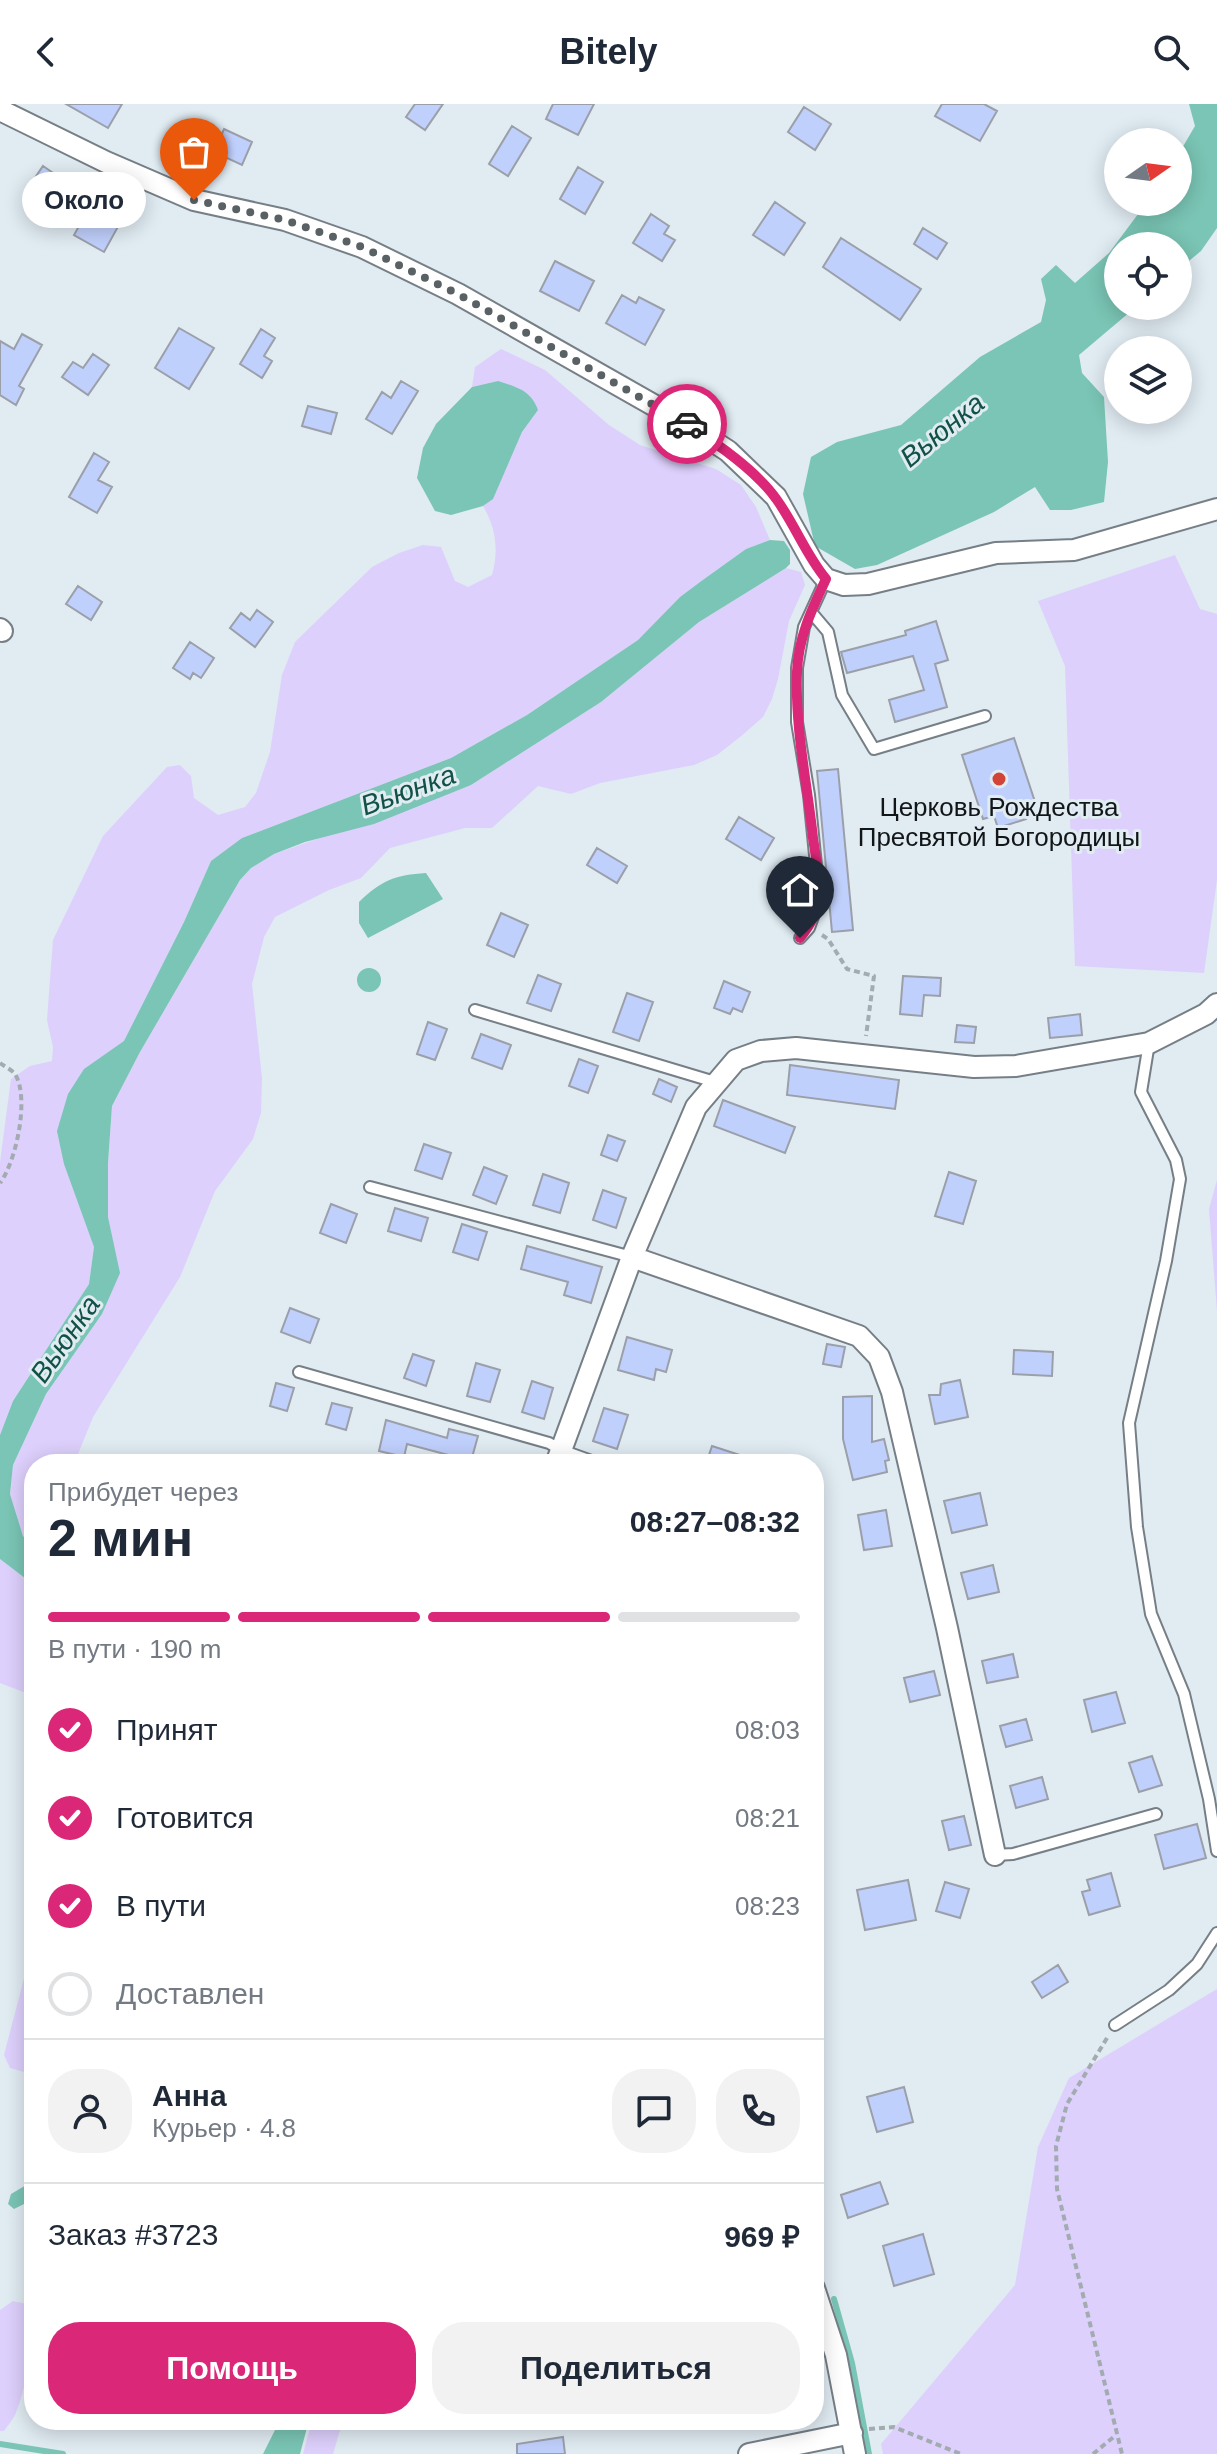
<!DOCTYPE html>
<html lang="ru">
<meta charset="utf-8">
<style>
:root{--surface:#fff;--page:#f2f2f3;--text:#1f2937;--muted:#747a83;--line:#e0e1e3;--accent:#db2777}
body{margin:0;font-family:Arial,sans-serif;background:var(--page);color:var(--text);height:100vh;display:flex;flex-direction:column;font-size:30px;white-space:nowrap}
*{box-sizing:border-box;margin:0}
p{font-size:26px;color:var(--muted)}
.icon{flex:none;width:44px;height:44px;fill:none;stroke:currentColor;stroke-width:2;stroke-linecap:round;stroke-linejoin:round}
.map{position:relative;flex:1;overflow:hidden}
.panel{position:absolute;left:24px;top:1350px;width:800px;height:976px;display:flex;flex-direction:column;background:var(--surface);border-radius:32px;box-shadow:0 4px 20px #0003}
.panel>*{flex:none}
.needle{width:52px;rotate:76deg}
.tools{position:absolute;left:1104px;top:24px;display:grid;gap:16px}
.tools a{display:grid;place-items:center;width:88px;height:88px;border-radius:50%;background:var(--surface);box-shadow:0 4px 20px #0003;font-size:40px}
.pin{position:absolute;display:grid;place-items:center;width:68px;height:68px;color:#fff;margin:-82px -34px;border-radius:50% 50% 50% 0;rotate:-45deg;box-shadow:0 0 8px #0007}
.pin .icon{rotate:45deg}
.courier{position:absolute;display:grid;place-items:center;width:80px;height:80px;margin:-40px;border:6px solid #db2777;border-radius:50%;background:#fff;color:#222;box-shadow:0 2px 10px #0007}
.bubble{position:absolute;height:56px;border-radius:28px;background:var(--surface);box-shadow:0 4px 20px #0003;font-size:26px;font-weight:800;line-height:56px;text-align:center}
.overview em{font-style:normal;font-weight:800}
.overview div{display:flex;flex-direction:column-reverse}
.overview{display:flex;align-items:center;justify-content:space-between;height:136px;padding:0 24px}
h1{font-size:52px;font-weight:800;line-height:60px}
.bar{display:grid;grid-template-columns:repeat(4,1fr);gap:12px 8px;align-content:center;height:96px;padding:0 24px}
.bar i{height:10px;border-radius:6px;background:var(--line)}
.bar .active{background:var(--accent)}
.bar p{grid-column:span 4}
.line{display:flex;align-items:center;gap:20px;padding:0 24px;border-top:2px solid var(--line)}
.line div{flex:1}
.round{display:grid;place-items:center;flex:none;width:84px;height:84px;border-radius:32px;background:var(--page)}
ol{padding:0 24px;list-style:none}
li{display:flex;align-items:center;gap:24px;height:88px}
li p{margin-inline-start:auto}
li .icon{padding:8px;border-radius:50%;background:var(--accent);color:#fff;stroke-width:4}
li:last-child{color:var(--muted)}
li i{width:44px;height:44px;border:4px solid var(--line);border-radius:50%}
.primary-button{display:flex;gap:16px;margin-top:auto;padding:16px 24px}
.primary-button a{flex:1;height:92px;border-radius:32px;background:var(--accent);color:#fff;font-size:32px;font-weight:800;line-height:92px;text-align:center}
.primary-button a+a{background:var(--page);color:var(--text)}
header{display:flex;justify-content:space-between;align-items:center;height:104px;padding:0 24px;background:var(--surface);font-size:36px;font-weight:800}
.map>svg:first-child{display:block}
.green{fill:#ddd0fc}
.water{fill:#7ac5b5}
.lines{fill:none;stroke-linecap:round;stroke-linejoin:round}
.stream{stroke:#7ac5b5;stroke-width:6}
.building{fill:#c0d0fc;stroke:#9b9fa9;stroke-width:2}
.lane-casing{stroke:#767f86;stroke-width:14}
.street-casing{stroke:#767f86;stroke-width:24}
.path{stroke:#a2abb0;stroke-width:4;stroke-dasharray:6 4;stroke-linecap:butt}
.lane{stroke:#fff;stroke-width:10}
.street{stroke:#fff;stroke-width:20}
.done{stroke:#5a6164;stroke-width:8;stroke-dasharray:0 14.4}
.route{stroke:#db2777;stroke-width:10}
.poi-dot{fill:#d14437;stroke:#e0ebf2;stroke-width:3}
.labels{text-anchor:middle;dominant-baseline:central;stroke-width:6;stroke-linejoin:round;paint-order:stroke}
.poi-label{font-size:26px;fill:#121618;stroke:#e0ebf2}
.water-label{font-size:28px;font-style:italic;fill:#115146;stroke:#e0ebf2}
</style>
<header><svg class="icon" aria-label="back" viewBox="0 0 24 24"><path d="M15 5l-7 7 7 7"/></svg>Bitely<svg class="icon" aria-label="search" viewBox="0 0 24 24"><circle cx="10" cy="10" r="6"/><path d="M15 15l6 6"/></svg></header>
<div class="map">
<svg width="1217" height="2350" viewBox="0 0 1217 2350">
<rect width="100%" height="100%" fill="#e0ebf2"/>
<path class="green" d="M501,245L545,266L609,321L640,341L716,365L741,381L756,403L770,436L746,445L700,478L680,493L638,536L527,611L451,654L242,734L211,757L184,818L124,938L107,951L84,1113L94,1143L89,1180L13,1297L0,1331V1058L11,975L30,962L52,957L53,943L47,916L53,836L103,732L167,663L180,661L191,672L194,694L218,711L245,703L256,689L270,648L282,571L295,538L372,463L399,449L423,441L441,443L455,477L468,483L492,471C499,446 496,424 483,402L493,394L522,328L538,306L498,277L472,283L475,263Z
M1175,451L1200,505L1217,510V776L1204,869L1075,862L1065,562L1038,497Z
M786,464L801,468L805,481L789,517L778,575L772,595L763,613L740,633L717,651L694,661L600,679L571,690L538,682L492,724H465L390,744L361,774L329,786L275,813L264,833L252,880L262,974L261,1009L253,1035L215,1087L180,1173L93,1313L74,1360H34V1443L23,1432L10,1390L13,1361L46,1290L102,1210L119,1169L108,1113V1059L112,1002L140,948L240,776L251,764L274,750L471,681L601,598L699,518Z
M1217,1076V1207L1209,1105Z
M0,1455L34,1481V1600L26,1589L0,1579Z
M34,1836V1971L10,1964L4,1951Z
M1217,1885V2350H883L881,2340L1015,2181L1038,2043L1069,1974Z
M13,2197L31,2201C40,2218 24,2293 15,2311C12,2317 7,2322 4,2327H0V2206Z
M312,2316H343L333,2350H303Z"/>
<path class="water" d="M1189,0H1217V124L1201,147L1178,166V142H1118V202H1137L1079,251L1082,269L1104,293L1108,358L1104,398L1071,406H1050L1035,383L994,408L877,461L855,465L815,442L803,390L811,353L837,338L901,321L980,253L1041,218L1046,196L1041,175L1056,161L1075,179L1109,149L1147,98H1178V51L1195,22Z
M498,277C516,283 531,286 538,306L522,328L493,395L483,402L451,411L435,407L417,374L423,344L436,320L472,283Z
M770,436L784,437L790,446V460L786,464L699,518L601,598L471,681L374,720L305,738L274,750L251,764L240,776L140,948L112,1002L108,1059V1113L120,1169L102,1210L46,1290L13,1361L10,1390L23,1432L34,1443V1481L0,1455V1331L13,1297L89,1180L94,1143L64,1060L57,1027L68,990L84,965L124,937L184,818L211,757L242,734L451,654L527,611L638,536L680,493L700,478L746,445Z
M426,769L443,795L368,834L359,819V798C382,776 395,771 426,769Z
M357 876a12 12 0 1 1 24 0a12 12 0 1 1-24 0Z
M28,2080L34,2081V2095L14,2105L8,2100L11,2090Z
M280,2316H309L300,2350H263Z"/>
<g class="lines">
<path class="stream" d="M834,2195L852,2259L869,2350
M0,2340L63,2350"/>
</g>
<path class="building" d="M66,0H122L108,24Z
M415,0H443L425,26L406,13Z
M553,0H594L578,31L546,15Z
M942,0H984L997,7L980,37L935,12Z
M804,3L831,20L815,46L788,28Z
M512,22L531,34L508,72L489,60Z
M224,25L252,38L242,61L214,48Z
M43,62L59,73L52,82L61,88L51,104L26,87Z
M578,63L603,78L585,110L560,95Z
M100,84L130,101L104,148L74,131Z
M775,98L805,119L784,151L753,131Z
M651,110L669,122L664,130L675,136L662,157L633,139Z
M923,124L947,139L937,155L914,140Z
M841,134L921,185L900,216L823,163Z
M555,157L594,177L579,207L540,187Z
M622,191L636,199L639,193L664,206L645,241L606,219Z
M179,224L214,244L189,285L155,264Z
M261,225L275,234L264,252L272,257L262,274L240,260Z
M22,230L42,241L19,282L24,285L16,301L0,291V237L14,245Z
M93,250L109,261L88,291L62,273L73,258L83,264Z
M401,277L418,287L392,330L366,315L382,288L391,294Z
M308,302L337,309L331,330L302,322Z
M94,349L109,358L98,376L112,383L97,409L69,393Z
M78,482L102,498L91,516L66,500Z
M257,506L273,518L255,543L230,524L241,509L250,516Z
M936,517L948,556L935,560L947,603L895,618L889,596L924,586L913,552L847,569L841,548L906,531L905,527Z
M190,538L214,554L201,574L193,569L190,575L173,564Z
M1014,634L1035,698L1022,703L1026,715L998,724L994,712L983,715L962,651Z
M838,665L853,826L832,828L817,667Z
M739,713L774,734L761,756L726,735Z
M597,744L627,762L617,779L587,761Z
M501,809L528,821L514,853L487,841Z
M538,871L561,880L551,907L527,899Z
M903,872L941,874L940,892L924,891L922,912L900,910Z
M724,877L750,888L742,908L733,904L730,910L714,904Z
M627,889L653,898L639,937L613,928Z
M1080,910L1082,931L1050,934L1048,914Z
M428,918L447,925L435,956L417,950Z
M957,921L976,923L974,939L955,938Z
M481,930L511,941L502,965L472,954Z
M579,955L598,962L588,989L569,982Z
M790,961L899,976L895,1005L787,991Z
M659,975L677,983L671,998L653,990Z
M723,996L795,1023L785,1049L714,1022Z
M608,1031L625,1037L617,1057L601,1051Z
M424,1040L451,1049L442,1075L415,1066Z
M484,1063L507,1072L496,1100L473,1091Z
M949,1068L976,1077L963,1120L935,1112Z
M543,1070L569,1079L560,1109L533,1101Z
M603,1086L626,1094L616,1124L593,1116Z
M331,1100L357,1110L346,1139L320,1129Z
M395,1104L428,1114L421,1137L388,1127Z
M462,1120L487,1128L478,1156L453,1148Z
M527,1142L602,1163L591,1199L564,1191L568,1178L521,1165Z
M290,1204L319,1215L310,1239L281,1228Z
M627,1233L672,1246L666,1268L656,1265L654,1276L618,1266Z
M827,1240L845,1243L841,1263L823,1260Z
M1014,1246L1053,1248L1052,1272L1013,1270Z
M413,1250L434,1257L426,1282L404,1274Z
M476,1259L500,1266L490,1298L467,1292Z
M960,1276L968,1313L935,1320L929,1291H940L941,1280Z
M532,1277L553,1284L544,1315L522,1308Z
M276,1279L294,1284L287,1307L270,1302Z
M872,1292V1338L884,1335L889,1356L885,1357L887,1368L853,1376L843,1335V1293Z
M332,1299L352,1304L346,1326L326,1320Z
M604,1304L628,1311L617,1345L593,1337Z
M386,1316L447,1334L449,1325L478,1332L471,1357L407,1340L404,1353L379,1347Z
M712,1342L758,1357L757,1360H706Z
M980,1389L987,1421L952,1429L944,1397Z
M886,1406L892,1442L864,1446L858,1411Z
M993,1461L999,1488L968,1495L961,1469Z
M1013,1550L1018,1573L987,1579L982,1557Z
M934,1567L940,1591L910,1598L904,1574Z
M1116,1588L1125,1619L1092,1628L1084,1596Z
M1026,1615L1032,1636L1006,1643L1000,1622Z
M1152,1652L1162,1681L1139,1688L1129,1659Z
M1042,1673L1048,1695L1016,1704L1010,1682Z
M964,1712L971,1741L949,1746L942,1717Z
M1197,1720L1206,1754L1164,1765L1155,1731Z
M1111,1769L1120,1802L1089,1811L1082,1788L1090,1786L1087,1776Z
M908,1776L916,1816L865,1826L857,1786Z
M945,1778L969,1785L960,1814L936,1807Z
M1058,1861L1068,1878L1042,1894L1032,1878Z
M904,1983L913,2018L877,2028L867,1993Z
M880,2078L888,2100L848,2114L841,2091Z
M923,2130L934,2170L894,2182L883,2142Z
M563,2333L565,2350H517V2340Z"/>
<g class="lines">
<g class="lane-casing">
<path id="lane" d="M811,508L828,528L842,591L874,645L985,612
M800,834L809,824L818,799V781L809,691L797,618V564L804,523L826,475
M475,906L715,978
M1149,939L1141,988L1176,1056L1180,1075L1166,1157L1129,1319L1137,1423L1151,1510L1184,1590L1209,1695L1217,1747
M370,1083L632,1153
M299,1268L549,1339L561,1346L600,1360
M995,1751L1013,1750L1156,1710
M1115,1921L1169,1886L1197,1860L1217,1829"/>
</g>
<g class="street-casing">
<path id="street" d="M0,6L106,58L194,96L285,116L362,143L458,190L685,319L728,347L776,393L814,461L826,475L844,481L868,480L996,449L1074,446L1217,405
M0,525L2,527
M632,1153L859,1232L879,1253L892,1288L947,1524L995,1751
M556,1360L632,1153L696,1003L736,956L761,947L796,944L974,963L1016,962L1149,939L1206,910L1217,900
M814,2184L836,2251L855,2350
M749,2350L852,2329"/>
</g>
<path class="path" d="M822,831L828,835L847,865L874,872L866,932
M0,959C4,962 12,966 15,970C30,994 16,1058 0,1079
M1107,1934L1067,2000L1056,2042L1057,2085L1122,2350
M869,2325L894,2323L961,2350
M1093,2350L1116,2331"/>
<use href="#lane" class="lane"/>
<use href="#street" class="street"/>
</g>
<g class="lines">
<path class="done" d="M194,96L285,116L362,143L458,190L687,320"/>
<path class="route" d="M687,320C716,339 757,367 777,396C795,421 806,451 826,475C812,505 798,534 797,568C795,624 807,679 813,734C816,754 820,775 818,796C817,810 809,823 800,834"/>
</g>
<circle class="poi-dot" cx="999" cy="675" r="8"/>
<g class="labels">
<g class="poi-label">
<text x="999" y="703">Церковь Рождества<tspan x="999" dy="30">Пресвятой Богородицы</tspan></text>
</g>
<g class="water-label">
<text transform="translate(942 326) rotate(-39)">Вьюнка</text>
<text transform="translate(408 686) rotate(-20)">Вьюнка</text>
<text transform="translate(65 1235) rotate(-55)">Вьюнка</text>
</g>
</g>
</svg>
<div class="tools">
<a><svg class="needle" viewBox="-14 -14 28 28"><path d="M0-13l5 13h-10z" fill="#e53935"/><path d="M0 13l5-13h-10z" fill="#747a83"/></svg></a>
<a><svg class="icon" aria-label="locate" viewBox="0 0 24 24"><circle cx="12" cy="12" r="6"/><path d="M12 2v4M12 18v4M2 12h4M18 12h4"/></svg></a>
<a><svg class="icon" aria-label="layers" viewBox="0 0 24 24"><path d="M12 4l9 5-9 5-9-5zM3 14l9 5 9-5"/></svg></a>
</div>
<div class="pin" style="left:194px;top:96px;background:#ea580c"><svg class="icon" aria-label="bag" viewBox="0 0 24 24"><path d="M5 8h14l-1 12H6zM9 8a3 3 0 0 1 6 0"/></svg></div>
<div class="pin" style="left:800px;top:834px;background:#1f2937"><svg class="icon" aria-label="home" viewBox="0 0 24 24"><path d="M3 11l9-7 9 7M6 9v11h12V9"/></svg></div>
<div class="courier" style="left:687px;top:320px"><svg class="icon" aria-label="car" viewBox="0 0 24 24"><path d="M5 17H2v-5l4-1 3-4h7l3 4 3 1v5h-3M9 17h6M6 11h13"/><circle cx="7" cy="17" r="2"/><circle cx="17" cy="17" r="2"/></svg></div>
<div class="bubble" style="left:22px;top:68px;width:124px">Около</div>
<section class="panel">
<div class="overview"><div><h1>2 мин</h1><p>Прибудет через</p></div><em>08:27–08:32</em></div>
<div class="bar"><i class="active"></i><i class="active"></i><i class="active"></i><i></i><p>В пути · 190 m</p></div>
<ol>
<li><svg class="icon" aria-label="check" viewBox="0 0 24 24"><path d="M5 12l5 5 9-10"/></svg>Принят<p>08:03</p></li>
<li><svg class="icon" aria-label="check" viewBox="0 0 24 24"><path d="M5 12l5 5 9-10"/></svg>Готовится<p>08:21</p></li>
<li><svg class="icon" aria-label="check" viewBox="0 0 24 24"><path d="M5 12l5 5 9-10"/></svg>В пути<p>08:23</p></li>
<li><i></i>Доставлен</li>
</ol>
<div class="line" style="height:144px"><a class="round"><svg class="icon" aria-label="person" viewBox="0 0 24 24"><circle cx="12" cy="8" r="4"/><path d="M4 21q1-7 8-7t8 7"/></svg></a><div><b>Анна</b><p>Курьер · 4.8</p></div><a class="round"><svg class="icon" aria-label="chat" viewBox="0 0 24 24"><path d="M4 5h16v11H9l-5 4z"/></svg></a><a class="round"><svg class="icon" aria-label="phone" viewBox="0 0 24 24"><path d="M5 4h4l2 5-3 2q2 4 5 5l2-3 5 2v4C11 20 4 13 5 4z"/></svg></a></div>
<div class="line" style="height:104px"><div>Заказ #3723</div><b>969 ₽</b></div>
<div class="primary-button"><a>Помощь</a><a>Поделиться</a></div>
</section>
</div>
